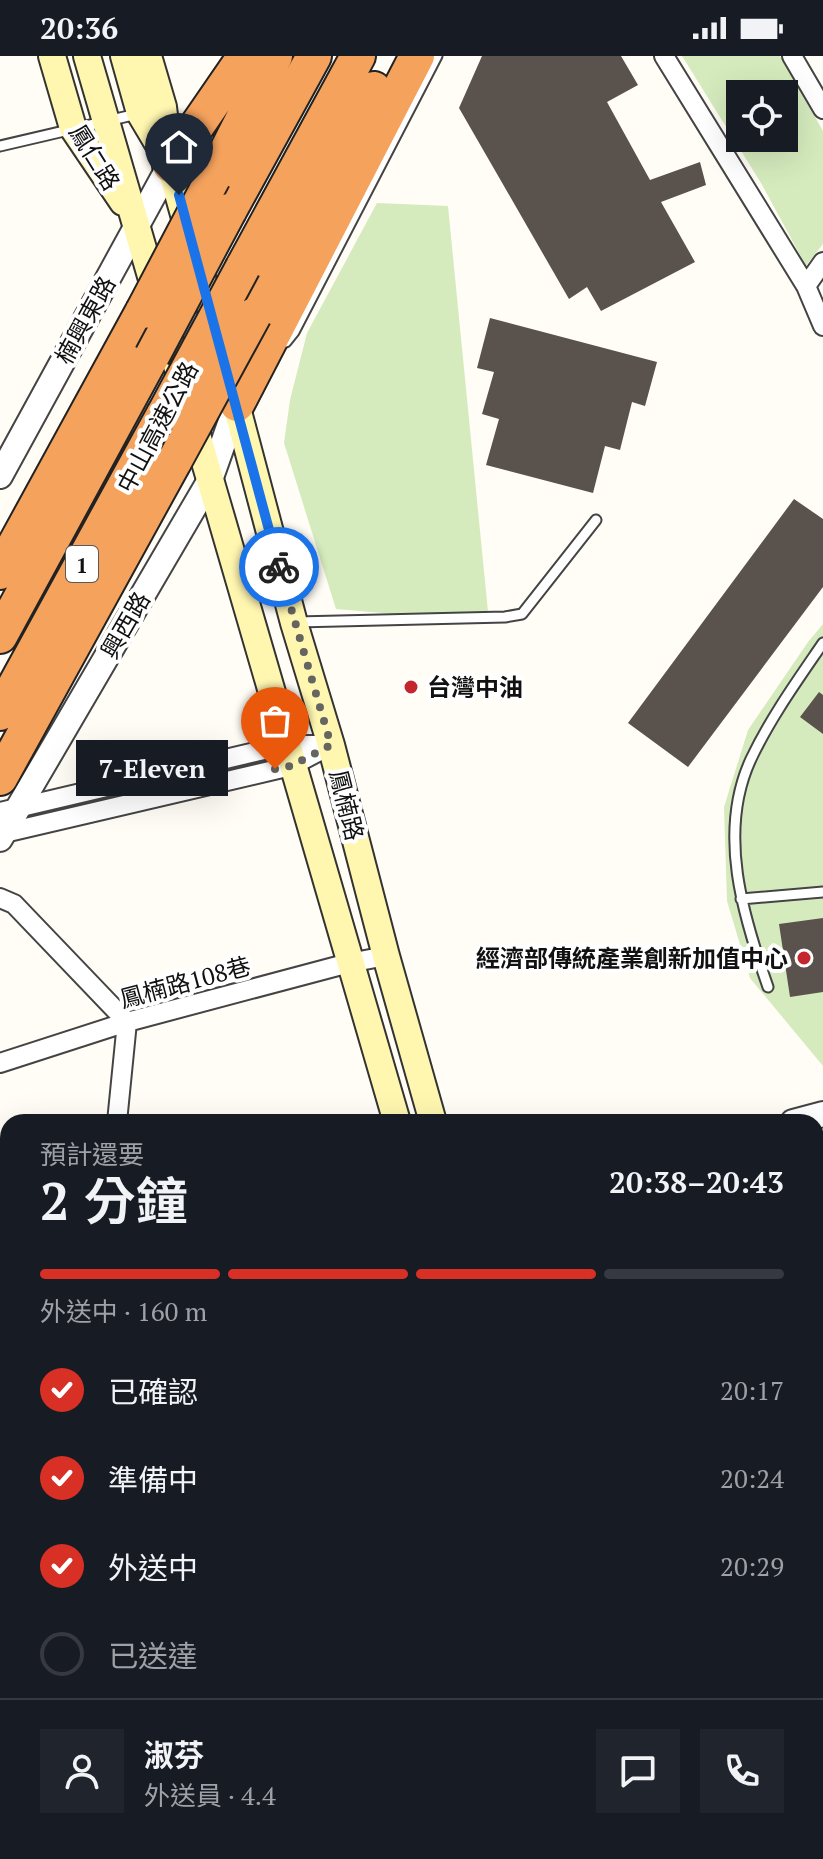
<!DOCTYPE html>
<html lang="zh-TW">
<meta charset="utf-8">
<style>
:root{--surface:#171b24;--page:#20242c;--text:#f1f3f6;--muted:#9ea1a6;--line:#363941;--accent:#d93025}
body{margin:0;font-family:"PT Serif","Noto Sans TC",serif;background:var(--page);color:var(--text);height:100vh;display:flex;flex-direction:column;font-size:30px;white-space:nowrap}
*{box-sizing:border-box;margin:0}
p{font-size:26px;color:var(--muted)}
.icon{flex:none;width:44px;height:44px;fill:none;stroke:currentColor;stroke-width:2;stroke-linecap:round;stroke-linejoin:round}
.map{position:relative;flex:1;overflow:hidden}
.sheet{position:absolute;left:0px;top:1058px;width:824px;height:746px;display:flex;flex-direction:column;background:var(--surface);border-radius:24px 24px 0 0;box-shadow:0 8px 32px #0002}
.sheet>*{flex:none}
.tools{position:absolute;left:726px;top:24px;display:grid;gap:16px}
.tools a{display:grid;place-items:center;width:72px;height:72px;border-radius:0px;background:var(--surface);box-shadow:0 8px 32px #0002;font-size:40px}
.pin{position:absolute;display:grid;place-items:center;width:68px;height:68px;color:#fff;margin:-82px -34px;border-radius:50% 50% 50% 0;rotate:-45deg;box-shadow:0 0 8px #0007}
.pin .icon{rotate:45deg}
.courier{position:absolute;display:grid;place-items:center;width:80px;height:80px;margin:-40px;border:6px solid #1a73e8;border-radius:50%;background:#fff;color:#222;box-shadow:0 2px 10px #0007}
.bubble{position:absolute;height:56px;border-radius:0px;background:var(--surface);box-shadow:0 8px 32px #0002;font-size:26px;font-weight:600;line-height:56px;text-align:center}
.summary em{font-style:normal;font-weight:600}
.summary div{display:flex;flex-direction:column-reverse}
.summary{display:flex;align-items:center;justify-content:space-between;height:136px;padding:0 40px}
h1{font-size:52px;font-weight:600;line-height:60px}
.bar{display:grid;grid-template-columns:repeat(4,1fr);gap:12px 8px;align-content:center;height:96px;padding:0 40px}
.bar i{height:10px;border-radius:6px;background:var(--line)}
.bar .selected{background:var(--accent)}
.bar p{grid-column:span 4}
.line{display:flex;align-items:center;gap:20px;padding:0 40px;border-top:2px solid var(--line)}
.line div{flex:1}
.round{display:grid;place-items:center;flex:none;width:84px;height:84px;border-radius:0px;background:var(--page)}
ol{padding:0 40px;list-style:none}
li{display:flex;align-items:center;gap:24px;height:88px}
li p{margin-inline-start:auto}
li .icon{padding:8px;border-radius:50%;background:var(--accent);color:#fff;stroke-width:4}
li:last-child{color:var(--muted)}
li i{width:44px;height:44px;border:4px solid var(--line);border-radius:50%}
.status{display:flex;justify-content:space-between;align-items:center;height:56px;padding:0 40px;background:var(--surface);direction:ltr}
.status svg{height:22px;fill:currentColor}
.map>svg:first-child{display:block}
.green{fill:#d5ebbd;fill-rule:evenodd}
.building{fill:#5a524d}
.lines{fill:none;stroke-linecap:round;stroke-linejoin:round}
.service-casing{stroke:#444;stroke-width:13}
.minor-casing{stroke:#444;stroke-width:22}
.tertiary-casing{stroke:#444;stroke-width:28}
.secondary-casing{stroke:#333;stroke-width:30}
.motorway-casing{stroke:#222;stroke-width:38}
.service{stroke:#fff;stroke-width:9}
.minor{stroke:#fff;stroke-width:18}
.tertiary{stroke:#fff;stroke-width:24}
.secondary{stroke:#fff6b0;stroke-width:26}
.motorway{stroke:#f5a25d;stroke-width:34}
.motorway-bridge-casing{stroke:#222;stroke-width:38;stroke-linecap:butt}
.motorway-bridge{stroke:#f5a25d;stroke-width:34}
.done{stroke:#646461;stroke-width:8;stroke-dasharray:0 14.4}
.route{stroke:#1a73e8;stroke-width:10}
.poi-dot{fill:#c4262e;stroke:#fff;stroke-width:3}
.labels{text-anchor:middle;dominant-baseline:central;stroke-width:8;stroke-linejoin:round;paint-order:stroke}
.shield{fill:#fff;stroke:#585858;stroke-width:2}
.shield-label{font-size:22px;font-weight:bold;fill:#111}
.street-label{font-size:24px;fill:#111;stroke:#fff}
.poi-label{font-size:24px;font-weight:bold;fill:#111;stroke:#fff;text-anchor:start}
</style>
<div class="status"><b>20:36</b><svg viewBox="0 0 49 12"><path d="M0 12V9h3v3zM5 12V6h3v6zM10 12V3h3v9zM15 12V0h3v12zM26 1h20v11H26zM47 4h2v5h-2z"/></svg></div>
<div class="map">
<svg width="823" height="1803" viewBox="0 0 823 1803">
<rect width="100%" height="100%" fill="#fffdf5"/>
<path class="green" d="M682,0H780L823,75V188L806,210L761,127ZM784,38V82H740V38Z
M377,147L448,150L489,566L336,553L284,387L290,344L307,277Z
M823,568V1010L750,922L727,845L724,751L748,674L808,586Z"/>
<path class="building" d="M482,0H621L638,29L607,46L650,124L700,106L706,129L661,146L695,206L601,255L587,231L569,243L459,52Z
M490,262L657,306L645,350L632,346L620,394L605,390L593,437L486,409L499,363L482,358L494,316L477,312Z
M794,443L823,463V531L688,711L628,667Z
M819,636L823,639V678L800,661Z
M104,692L132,718L115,716L95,702Z
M823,862V936L790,941L779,868Z
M819,1130L823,1144V1242L816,1244V1131Z"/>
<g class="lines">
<g class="service-casing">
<path id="service" d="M0,90L137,58
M286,286L294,276L437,0
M297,566L505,561L522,558L596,464
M741,843L823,836
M768,931C743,860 717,776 751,703C771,661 797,625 823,587
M816,1480L823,1489"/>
</g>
<g class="minor-casing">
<path id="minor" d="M664,0L806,230L823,270
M792,0L823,53
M806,230L823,206
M0,756L285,689H328
M0,778L291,710L331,689
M0,842L14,848L127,966L117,1066
M0,1007L127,966L349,907L386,900
M816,1253L823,1252
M816,1407L823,1403
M816,1627L823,1636
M816,1767L823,1760
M0,1787L8,1785
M310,1796L313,1803
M415,1796L418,1803
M195,1803L210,1797L212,1803
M780,1803L787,1796"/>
</g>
<g class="tertiary-casing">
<path id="tertiary" d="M0,420L170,109
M0,783L210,424L237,348
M793,1066L823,1058
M816,1102L823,1100
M0,1286H8
M0,1321L8,1320"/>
</g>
<g class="secondary-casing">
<path id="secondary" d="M52,0L73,72L123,146
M87,0C192,355 291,711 397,1066
M124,0L140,57L165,99
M148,0L163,51L170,109L217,275
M232,333L294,567L331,689L386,900L433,1066
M500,1803V1796
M531,1803V1796"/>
</g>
<g class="motorway-casing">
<path id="motorway" d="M170,109L245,0
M213,122L275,0
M229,155L314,0
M243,211L358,0
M254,259L374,33
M237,348L417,0
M0,516L143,255
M0,580L152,300
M0,657L164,358
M0,722L175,404"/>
</g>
<use href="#service" class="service"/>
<use href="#minor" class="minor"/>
<use href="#tertiary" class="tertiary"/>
<use href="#secondary" class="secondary"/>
<use href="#motorway" class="motorway"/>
<g class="motorway-bridge-casing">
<path id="motorway-bridge" d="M143,255L213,122
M152,300L229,155
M164,358L243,211
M175,404L254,259"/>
</g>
<use href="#motorway-bridge" class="motorway-bridge"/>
</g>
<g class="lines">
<path class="done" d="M275,713L291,710L331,689L279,511"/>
<path class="route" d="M179,139L279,511"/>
</g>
<g class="poi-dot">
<circle cx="411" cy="631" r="8"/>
<circle cx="804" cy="902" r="8"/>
</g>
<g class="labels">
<rect class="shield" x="66" y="490" width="32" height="36" rx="6"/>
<g class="shield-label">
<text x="82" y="508">1</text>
</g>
<g class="street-label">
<text transform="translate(95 101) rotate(58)">鳳仁路</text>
<text transform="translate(85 264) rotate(-61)">楠興東路</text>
<text transform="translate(157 371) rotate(-62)">中山高速公路</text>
<text transform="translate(125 569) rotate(-60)">興西路</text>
<text transform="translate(347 749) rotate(76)">鳳楠路</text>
<text transform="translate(185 926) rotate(-15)">鳳楠路108巷</text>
</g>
<g class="poi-label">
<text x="427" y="631">台灣中油</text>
<text x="788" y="902" text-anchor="end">經濟部傳統產業創新加值中心</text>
</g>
</g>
</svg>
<div class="tools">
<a><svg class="icon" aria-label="locate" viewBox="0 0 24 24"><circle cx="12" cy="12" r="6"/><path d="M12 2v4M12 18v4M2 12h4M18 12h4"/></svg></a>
</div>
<div class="pin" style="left:275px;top:713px;background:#ea580c"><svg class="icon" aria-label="bag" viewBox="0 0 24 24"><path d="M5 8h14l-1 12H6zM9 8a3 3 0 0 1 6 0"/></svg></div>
<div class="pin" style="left:179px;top:139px;background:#1f2937"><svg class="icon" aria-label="home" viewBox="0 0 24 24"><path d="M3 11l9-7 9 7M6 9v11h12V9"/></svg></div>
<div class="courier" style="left:279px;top:511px"><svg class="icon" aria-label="bike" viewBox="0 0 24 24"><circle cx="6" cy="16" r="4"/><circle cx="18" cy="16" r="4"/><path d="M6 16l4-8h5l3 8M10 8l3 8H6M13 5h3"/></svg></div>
<div class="bubble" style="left:76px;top:684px;width:152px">7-Eleven</div>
<section class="sheet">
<div class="summary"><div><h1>2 分鐘</h1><p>預計還要</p></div><em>20:38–20:43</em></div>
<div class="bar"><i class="selected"></i><i class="selected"></i><i class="selected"></i><i></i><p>外送中 · 160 m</p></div>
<ol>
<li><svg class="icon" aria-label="check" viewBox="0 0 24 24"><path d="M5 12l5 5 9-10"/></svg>已確認<p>20:17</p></li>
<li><svg class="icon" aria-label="check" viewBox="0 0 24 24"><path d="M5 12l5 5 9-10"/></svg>準備中<p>20:24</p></li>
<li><svg class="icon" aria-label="check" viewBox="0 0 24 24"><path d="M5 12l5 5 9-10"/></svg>外送中<p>20:29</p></li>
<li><i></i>已送達</li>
</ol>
<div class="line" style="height:144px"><a class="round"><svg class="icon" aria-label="person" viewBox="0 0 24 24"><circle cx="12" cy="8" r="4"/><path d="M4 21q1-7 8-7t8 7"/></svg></a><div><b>淑芬</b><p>外送員 · 4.4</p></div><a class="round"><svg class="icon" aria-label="chat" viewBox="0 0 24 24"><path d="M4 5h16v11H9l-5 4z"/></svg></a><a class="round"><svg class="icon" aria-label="phone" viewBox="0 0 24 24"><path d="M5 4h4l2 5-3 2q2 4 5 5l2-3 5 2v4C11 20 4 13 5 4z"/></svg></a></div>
</section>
</div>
